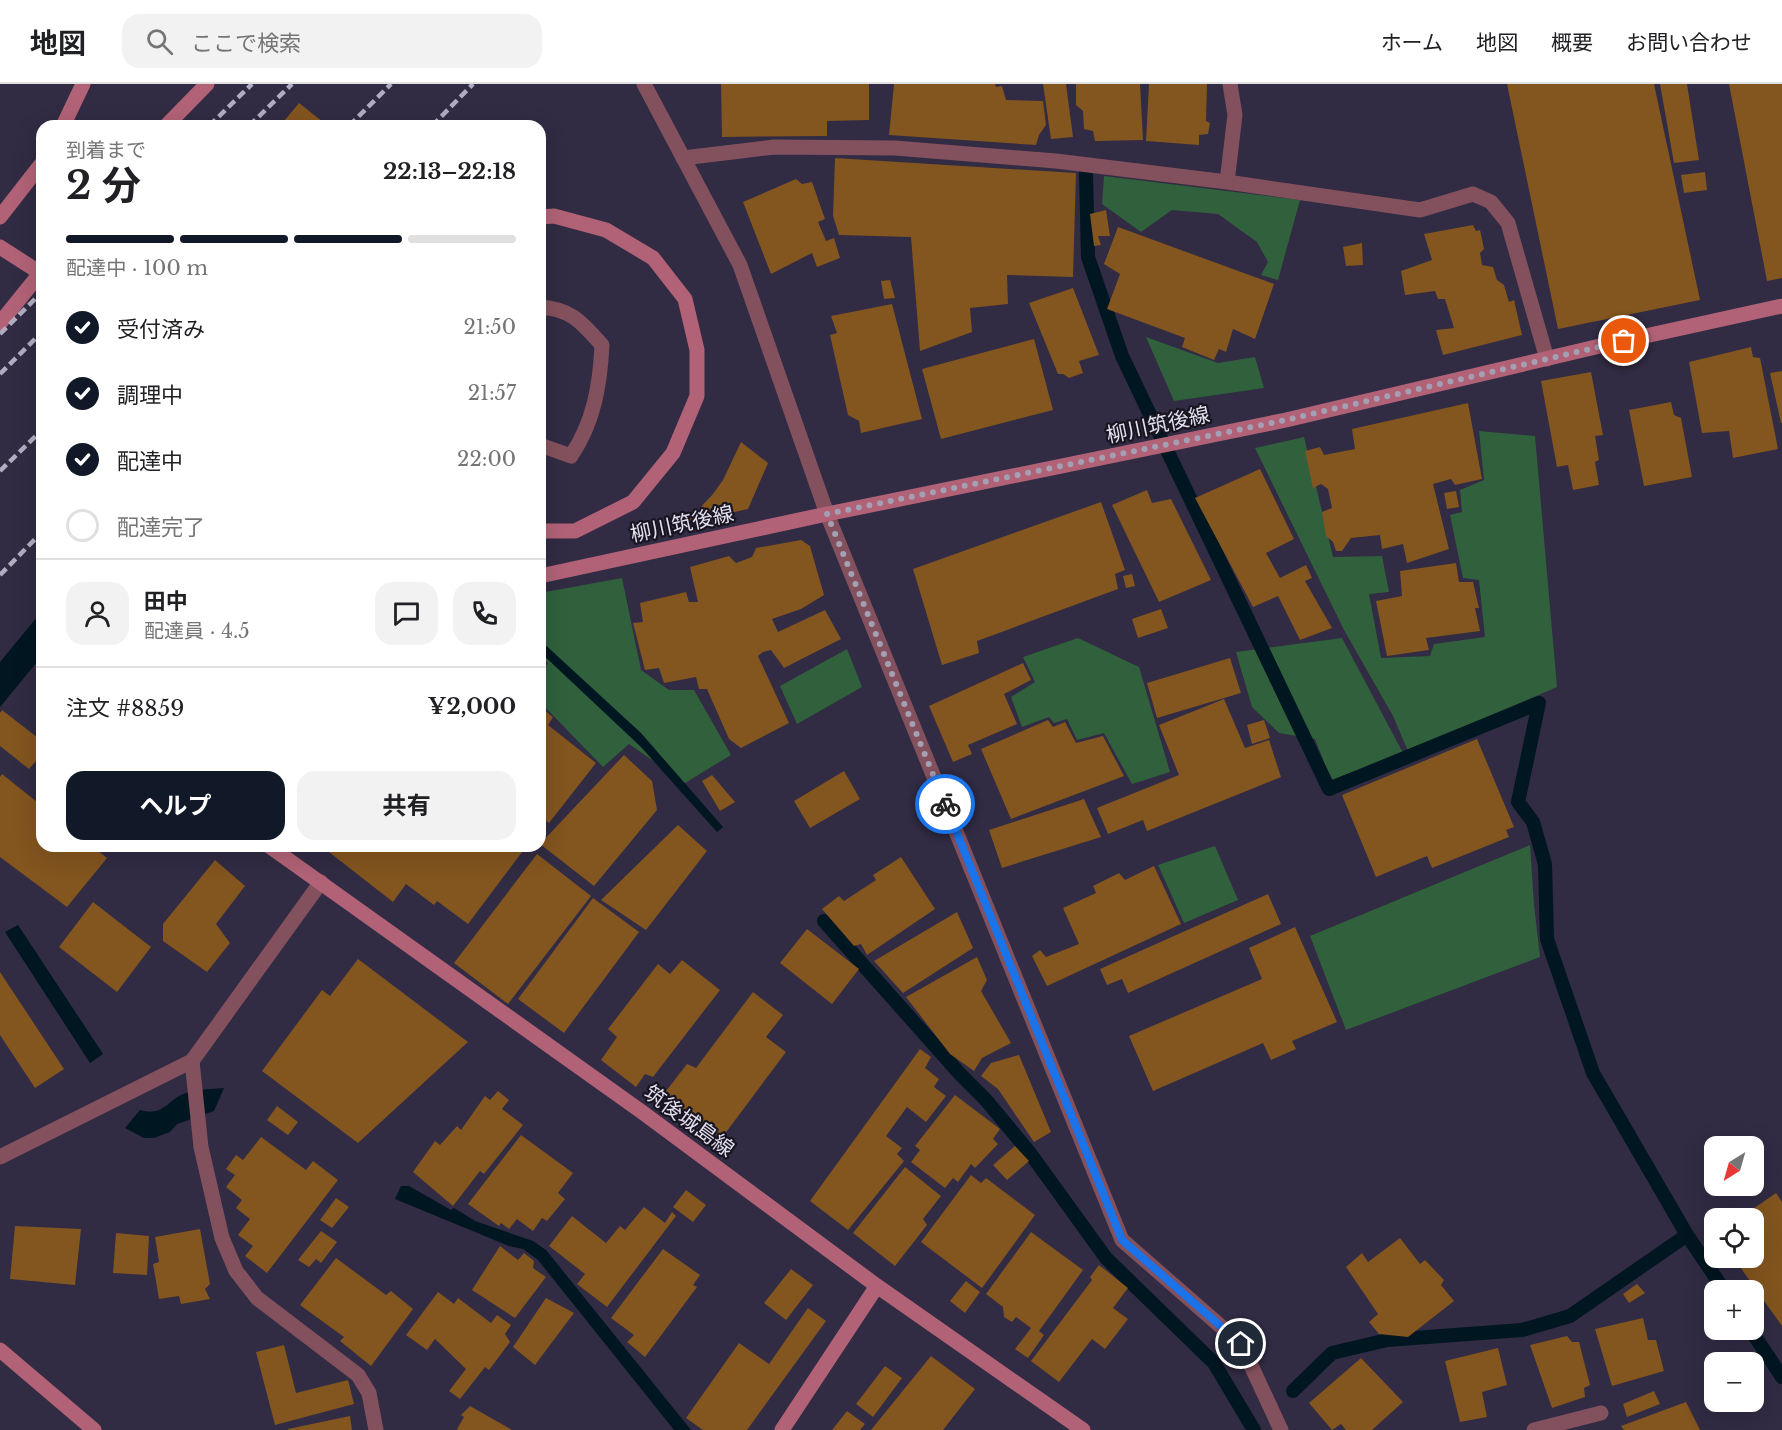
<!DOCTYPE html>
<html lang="ja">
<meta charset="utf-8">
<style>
:root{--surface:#fff;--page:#f2f2f2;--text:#202124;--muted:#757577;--line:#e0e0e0;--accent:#111827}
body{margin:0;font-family:"Libre Baskerville","Noto Sans JP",serif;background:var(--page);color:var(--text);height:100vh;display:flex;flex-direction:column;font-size:22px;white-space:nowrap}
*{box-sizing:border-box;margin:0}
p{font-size:20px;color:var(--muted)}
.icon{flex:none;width:33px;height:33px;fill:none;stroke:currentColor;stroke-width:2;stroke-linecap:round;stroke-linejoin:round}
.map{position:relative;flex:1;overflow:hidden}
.details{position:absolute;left:36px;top:36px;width:510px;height:732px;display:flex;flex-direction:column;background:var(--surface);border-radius:18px;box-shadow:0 6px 24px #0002}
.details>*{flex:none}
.needle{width:39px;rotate:217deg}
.buttons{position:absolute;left:1704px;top:1052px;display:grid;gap:12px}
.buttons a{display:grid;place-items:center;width:60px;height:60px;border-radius:12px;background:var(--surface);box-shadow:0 6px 24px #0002;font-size:30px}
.pin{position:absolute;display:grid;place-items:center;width:51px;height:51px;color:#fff;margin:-26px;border:3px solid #fff;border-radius:50%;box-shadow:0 2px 6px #0007}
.courier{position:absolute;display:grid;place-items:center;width:60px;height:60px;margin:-30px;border:4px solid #1a73e8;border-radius:50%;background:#fff;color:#222;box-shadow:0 2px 8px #0007}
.headline em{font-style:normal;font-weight:700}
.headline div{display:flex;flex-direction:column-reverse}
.headline{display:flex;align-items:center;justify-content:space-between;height:102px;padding:0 30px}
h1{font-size:39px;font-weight:700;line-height:45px}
.bar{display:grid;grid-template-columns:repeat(4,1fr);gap:9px 6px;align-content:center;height:72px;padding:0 30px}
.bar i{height:8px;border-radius:4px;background:var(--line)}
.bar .on{background:var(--accent)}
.bar p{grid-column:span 4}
.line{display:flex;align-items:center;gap:15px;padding:0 30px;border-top:2px solid var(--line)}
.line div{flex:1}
.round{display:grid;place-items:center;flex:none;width:63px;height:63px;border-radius:18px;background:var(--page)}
ol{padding:0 30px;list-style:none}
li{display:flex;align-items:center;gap:18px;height:66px}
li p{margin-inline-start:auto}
li .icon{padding:6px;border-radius:50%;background:var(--accent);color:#fff;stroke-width:4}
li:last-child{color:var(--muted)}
li i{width:33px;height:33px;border:3px solid var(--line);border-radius:50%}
.button{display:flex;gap:12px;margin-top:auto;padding:12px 30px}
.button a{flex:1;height:69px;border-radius:18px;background:var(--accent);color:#fff;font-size:24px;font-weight:700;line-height:69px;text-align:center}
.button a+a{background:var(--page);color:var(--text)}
header{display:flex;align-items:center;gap:36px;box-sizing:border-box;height:84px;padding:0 30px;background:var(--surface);border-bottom:2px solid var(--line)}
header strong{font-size:28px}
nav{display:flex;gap:33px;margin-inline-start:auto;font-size:21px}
.search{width:420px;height:54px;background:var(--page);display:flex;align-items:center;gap:15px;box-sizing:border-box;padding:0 21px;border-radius:18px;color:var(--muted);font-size:22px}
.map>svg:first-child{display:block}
.green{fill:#30613c}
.water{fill:#001620}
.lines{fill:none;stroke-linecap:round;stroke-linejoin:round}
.stream{stroke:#001620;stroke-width:14}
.building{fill:#83551f}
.lane{stroke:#83515d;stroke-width:15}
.street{stroke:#83515d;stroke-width:15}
.secondary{stroke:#b16276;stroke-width:15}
.rail{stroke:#b1adc0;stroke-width:4.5;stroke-dasharray:9 4.5;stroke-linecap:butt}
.done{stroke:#a4a0b3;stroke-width:6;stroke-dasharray:0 10.8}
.route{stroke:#1a73e8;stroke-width:8}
.labels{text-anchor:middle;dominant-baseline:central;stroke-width:4.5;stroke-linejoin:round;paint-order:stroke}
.street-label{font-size:21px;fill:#e2dfef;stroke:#181520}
</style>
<header>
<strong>地図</strong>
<div class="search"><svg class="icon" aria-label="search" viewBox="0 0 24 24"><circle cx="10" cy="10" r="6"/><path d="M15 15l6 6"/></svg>ここで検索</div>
<nav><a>ホーム</a><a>地図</a><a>概要</a><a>お問い合わせ</a></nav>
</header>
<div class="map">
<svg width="1782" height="1346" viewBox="0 0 1782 1346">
<rect width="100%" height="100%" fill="#312b43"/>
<path class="green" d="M1104,92L1300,116L1278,196L1261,191L1268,178L1257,158L1218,130L1172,126L1141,148L1102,120Z
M1146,253L1218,279L1255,273L1264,304L1174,317Z
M1479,347L1535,352L1557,603L1408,667L1393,632L1344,546L1255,364L1304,353L1333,473L1382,472L1389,508L1369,510L1381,574L1430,572L1434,560L1485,553L1479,496L1463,494L1450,431L1462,428L1460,406L1484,396Z
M622,494L641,586L669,606H694L731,671L685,699L629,660L603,683L540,618V592L548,579L540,572V509Z
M1078,554L1139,583L1170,688L1132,700L1104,649L1077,656L1067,635L1054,639L1049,633L1022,643L1011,613L1035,598L1023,573Z
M1342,554L1403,669L1331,696L1315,655L1279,649L1252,623L1236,568Z
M847,565L862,603L797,640L780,602Z
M1530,761L1534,821L1540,873L1346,946L1310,852Z
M1215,762L1238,816L1184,839L1158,781Z"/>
<path class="water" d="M42,527V572L0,623V578Z
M540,556L641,649L723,743L717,748L641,663L540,568Z
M18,841L103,970L90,979L5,848Z
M224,1004L214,1027L177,1040L170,1048L154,1054H144L125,1044L140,1026C165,1033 167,1015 186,1009C198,1005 212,1005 224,1004Z
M401,1102H409L451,1126L454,1124L475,1137L533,1157L546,1166L691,1346H674L538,1176L523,1165L509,1162L395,1115Z"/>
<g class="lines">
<path class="stream" d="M1086,89L1088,173L1122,272L1329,705L1539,619L1518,718L1533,738L1545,780L1547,855L1593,989L1687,1151L1724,1206
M824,837L960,990L986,1016L1030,1069L1106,1174L1214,1279L1254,1346
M1750,1245L1782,1293
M1293,1307L1332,1269L1387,1256L1522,1246L1570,1232L1687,1151"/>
</g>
<path class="building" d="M721,0H869V36L827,37V52L722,53Z
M894,0H995L996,3L1002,2L1006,16L1043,17L1046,41L1039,51L1036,61L889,51Z
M1043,0H1066L1073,53L1051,55Z
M1076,0H1140L1143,56L1095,57L1093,47L1084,45L1083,27L1076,21Z
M1149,0H1207L1206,37L1210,39L1208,50L1199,51V61L1146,57Z
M1507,0H1654L1700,216L1558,245Z
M1660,0H1687L1699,76L1674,79Z
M1729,0H1782V194L1767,197Z
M299,19L323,38L319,42H280Z
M835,74L1076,89L1073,193L1007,191L1008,220L970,224L972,248L920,267L911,153L839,151L833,132Z
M1705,88L1707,106L1684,109L1681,91Z
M796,95L802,100L812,98L825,135L818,138L826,157L834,154L840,174L817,183L812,169L771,190L743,118Z
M1106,126L1110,152H1098L1101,161L1094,162L1090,130Z
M1473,141L1476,147L1480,146L1484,165L1480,169L1482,181L1493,183L1497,196L1504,201L1509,218L1514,216L1522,251L1443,271L1436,246L1454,244L1445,215H1438L1435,207L1405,211L1401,187L1432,176L1424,150Z
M1118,143L1274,200L1255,255L1233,245L1226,268L1219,265L1214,276L1182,263L1185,254L1107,225L1120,190L1104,180Z
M1362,159L1363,181L1346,182L1343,163Z
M890,196L895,214L884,215L881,197Z
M1073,204L1099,271L1079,277L1083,289L1069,294L1063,290H1058L1029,219Z
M892,220L922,335L861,349L859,337L848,331L830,251L837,249L831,232Z
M1034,255L1053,326L941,355L922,285Z
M1751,263L1753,273L1760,274L1778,365L1733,374L1729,347L1702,349L1689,278Z
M1782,287V339H1781L1770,289Z
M1591,288L1603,351L1595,352L1599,376L1595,378L1599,401L1573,406L1568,381L1557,383L1541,297Z
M1671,318L1674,331L1681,334L1692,393L1644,402L1629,326Z
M1468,319L1482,395L1455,401L1451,395L1433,400L1449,465L1407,479L1403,460L1382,465L1380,451L1351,454L1342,467H1336L1333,458L1326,452L1322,428L1332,424L1328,405L1321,400L1313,404L1305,367L1320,363L1324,371L1355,365L1352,345Z
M741,358L768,379L748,425L686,439L713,410L723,396Z
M1260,385L1294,455L1266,469L1280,494L1306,481L1312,494L1305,497L1332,544L1300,556L1278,512L1253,523L1195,414Z
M1147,406L1152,419L1171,415L1211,496L1159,518L1112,421Z
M1456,407L1459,423L1447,425L1444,409Z
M1101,418L1125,486L1115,490L1118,505L977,557L979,569L942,581L913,485Z
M801,456L810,462L824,511L801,525L772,535L778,548L825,526L841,555L784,584L771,566L763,568L758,572L789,639L741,664L729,655L707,605H699L696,593L664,599L659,584L645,586L633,539L643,538L640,519L686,508L689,518H698L690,483L729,472L736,479L752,473L756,464Z
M1456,479L1459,498H1473L1479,524H1475L1480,547L1426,554L1429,566L1387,572L1376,517L1402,512L1400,487Z
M1132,490L1135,502L1126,504L1123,492Z
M1161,525L1168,544L1138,554L1132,535Z
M1230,574L1241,609L1157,634L1147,599Z
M1023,579L1031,596L1004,610L1017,640L968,661L972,670L953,678L929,622Z
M1224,615L1245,664L1269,656L1281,693L1147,747L1143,736L1108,750L1097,724L1179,691L1159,641Z
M540,623L553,633L548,641L596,679L549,739L540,732Z
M2,626L42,657V670L29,685L0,662V629Z
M1048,636L1053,643L1065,638L1076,659L1103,652L1124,692L1011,735L981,665Z
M1264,636L1270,654L1252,660L1247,641Z
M1477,655L1514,743L1506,746L1509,753L1432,784L1427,772L1376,793L1342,711Z
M624,671L652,697L657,726L594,802L540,760Z
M844,687L860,715L810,744L794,717Z
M2,690L42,722V762H92L107,774L67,823L0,773V693Z
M712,691L735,718L720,727L702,697Z
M1084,715L1101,753L1002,784L989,746Z
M678,741L707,767L646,846L601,816Z
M342,762H522L525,764L468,840L437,817L434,821L406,800L393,818L329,768Z
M537,770L591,812L508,920L454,879Z
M901,773L935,825L867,871L861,860L854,862L822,825L839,812L844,817L876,796L873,791Z
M215,776L245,802L216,840L230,859L207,888L163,857V840Z
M1154,782L1181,840L1047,902L1032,872L1040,866L1046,873L1079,860L1063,824L1096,809L1093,802L1119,789L1125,796Z
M1268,810L1281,840L1128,909L1122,895L1107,901L1100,885Z
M593,814L639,848L564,949L518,915Z
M93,818L151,863L117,908L59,863Z
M957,828L973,864L903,909L874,877Z
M1295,843L1337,938L1292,957L1296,965L1271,976L1263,959L1153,1007L1129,952L1262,895L1249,864Z
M807,845L859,885L832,920L780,879Z
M977,873L987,896L981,907L1011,959L982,974L974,987L950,970L906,913Z
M358,875L468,958L358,1059L262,987L322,906L330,912Z
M682,876L720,906L653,993L645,990L636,1003L601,976L617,953L608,945L658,880L670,890Z
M0,888L64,985L35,1004L0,951Z
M753,908L783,931L766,953L786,968L721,1055L663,1011L687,980L696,984Z
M920,965L931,973L925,984L939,995L934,1003L946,1012L926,1038L907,1023L886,1052L902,1064L897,1070L904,1077L848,1146L810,1117Z
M1019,971L1051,1048L1034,1058L998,1005L981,992L991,979Z
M498,1007L509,1016L502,1025L523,1041L484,1090L480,1087L453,1122L413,1088L435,1057L440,1061L457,1042L461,1046L485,1012L490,1016Z
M955,1011L1000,1045L993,1055L998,1060L975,1084L971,1080L958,1098L953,1094L945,1104L911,1078L920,1066L915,1062Z
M277,1022L298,1038L288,1051L267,1036Z
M521,1051L573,1089L558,1109L565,1115L547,1137L542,1134L533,1147L517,1135L509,1145L501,1139L499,1142L468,1120Z
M261,1053L306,1086L313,1077L338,1096L267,1189L245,1172L253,1162L238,1151L250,1135L236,1124L242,1116L226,1103L235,1091L226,1085L236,1071L243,1076Z
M1015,1062L1029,1077L1007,1096L993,1081Z
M905,1083L941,1112L923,1135L927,1141L895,1182L853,1149Z
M971,1091L981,1099L986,1094L1035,1131L982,1204L921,1158Z
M686,1106L706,1121L693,1138L673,1123Z
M1776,1109L1782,1118V1242L1733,1173H1754V1134H1740Z
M336,1114L349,1123L332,1144L320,1136Z
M644,1123L665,1139L672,1128L676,1132L607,1223L577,1200L585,1190L549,1162L572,1132L606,1159L620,1142L625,1146Z
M15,1142L81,1145L75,1201L10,1195Z
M200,1145L210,1200L205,1205L210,1215L181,1220L179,1212L159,1215L153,1180L159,1178L155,1153Z
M321,1147L337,1158L321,1179L316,1175L309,1183L298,1176Z
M1031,1148L1083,1186L1039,1247L1044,1251L1028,1274L1015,1265L1031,1244L1016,1233L1012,1238L1004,1233L1003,1223L986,1210Z
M116,1149L149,1152L147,1191L113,1189Z
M1400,1154L1420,1180L1425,1176L1444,1196L1441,1201L1454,1217L1408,1253L1379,1250L1369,1238L1378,1230L1346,1183L1362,1169L1368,1178Z
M500,1162L518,1176L524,1169L534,1177L533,1184L546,1193L515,1234L472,1206Z
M663,1165L700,1191L693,1201L697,1203L645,1273L627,1258L634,1251L611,1234Z
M336,1174L386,1211L391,1207L413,1225L371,1282L340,1257L344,1253L300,1221Z
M1099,1181L1128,1204L1113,1224L1128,1235L1105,1265L1092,1255L1059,1298L1031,1277L1092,1196L1090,1193Z
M791,1185L813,1201L786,1236L764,1219Z
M966,1197L980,1208L965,1229L950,1217Z
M1637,1200L1645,1209L1629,1219L1623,1210Z
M438,1208L454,1220L458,1214L491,1239L497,1231L511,1241L505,1250L510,1258L489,1286L485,1283L460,1315L449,1307L466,1285L435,1255L427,1266L406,1251Z
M546,1214L574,1229L535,1281L513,1263Z
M808,1224L826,1237L747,1346H703L686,1334L739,1259L769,1280Z
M1643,1234L1648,1256H1656L1664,1287L1612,1302L1595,1245Z
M1567,1252L1572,1258H1579L1590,1301L1584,1304L1585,1313L1552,1324L1530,1261Z
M284,1261L296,1309L348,1296L354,1320L275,1341L256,1268Z
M1498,1264L1507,1301L1482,1308L1487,1333L1460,1338L1445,1277Z
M931,1272L975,1305L943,1346H871Z
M1361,1274L1403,1318L1372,1346H1346L1341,1340L1332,1346L1309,1319Z
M885,1282L902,1294L873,1333L856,1320Z
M1654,1307L1660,1320L1627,1333L1623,1320Z
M1686,1318L1700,1346H1624L1621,1342Z
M470,1322L512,1346H458L457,1345L464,1333L461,1331Z
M847,1327L865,1340L860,1346H832Z
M350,1332L352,1346H288V1345Z"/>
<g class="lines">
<path class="lane" d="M683,74L774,63L895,64L1056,77L1227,98L1420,126L1473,110L1491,118L1508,139L1547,275
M1227,98L1235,31L1230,0
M540,223C572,225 582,239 602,261C600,301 594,338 571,372L540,361
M192,977L201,1063L222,1154L236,1187L257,1214L358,1291L369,1309L376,1346"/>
<path class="street" d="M644,0L740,181L827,430L1122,1156L1241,1260L1281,1346
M0,1073L192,977L321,798
M1534,1346L1601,1329"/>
<path class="secondary" d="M63,42L83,0
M166,42L207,0
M0,133L42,79
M540,133L554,132L606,146L653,174L685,215L697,266V312L673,369L633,418L575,447H540
M0,163L42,190
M0,239L42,187
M540,492L827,430L1286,336L1600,262L1782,222
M269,762L642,1028L877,1202L1083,1346
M0,1266L94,1346
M782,1346L877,1202"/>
<path class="rail" d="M209,42L252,0
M249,42L292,0
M349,42L391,0
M432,42L473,0
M0,250L42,208
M0,290L42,248
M0,387L42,346
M0,491L42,448"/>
</g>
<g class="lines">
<path class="done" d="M945,720L827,430L1286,336L1624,257"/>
<path class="route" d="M945,720L1122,1156L1241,1260"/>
</g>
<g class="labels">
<g class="street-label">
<text transform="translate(1158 341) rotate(-12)">柳川筑後線</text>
<text transform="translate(682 440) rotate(-12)">柳川筑後線</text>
<text transform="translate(689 1037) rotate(36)">筑後城島線</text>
</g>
</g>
</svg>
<div class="buttons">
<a><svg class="needle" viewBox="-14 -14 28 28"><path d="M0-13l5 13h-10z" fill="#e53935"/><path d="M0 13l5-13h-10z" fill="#757577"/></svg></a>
<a><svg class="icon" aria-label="locate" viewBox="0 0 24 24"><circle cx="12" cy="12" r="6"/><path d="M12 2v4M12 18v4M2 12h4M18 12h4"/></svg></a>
<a>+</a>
<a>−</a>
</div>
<div class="pin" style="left:1624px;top:257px;background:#ea580c"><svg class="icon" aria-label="bag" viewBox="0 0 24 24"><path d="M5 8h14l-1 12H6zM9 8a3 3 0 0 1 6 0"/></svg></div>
<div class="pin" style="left:1241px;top:1260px;background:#1f2937"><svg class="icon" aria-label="home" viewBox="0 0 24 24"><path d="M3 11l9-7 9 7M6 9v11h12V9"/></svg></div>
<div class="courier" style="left:945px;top:720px"><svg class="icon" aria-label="bike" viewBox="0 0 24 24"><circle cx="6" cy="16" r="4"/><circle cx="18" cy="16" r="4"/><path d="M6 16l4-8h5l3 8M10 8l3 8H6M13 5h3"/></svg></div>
<section class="details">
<div class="headline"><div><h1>2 分</h1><p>到着まで</p></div><em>22:13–22:18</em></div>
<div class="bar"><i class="on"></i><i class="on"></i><i class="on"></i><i></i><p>配達中 · 100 m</p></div>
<ol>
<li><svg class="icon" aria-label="check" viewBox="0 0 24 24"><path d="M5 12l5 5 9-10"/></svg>受付済み<p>21:50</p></li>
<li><svg class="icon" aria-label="check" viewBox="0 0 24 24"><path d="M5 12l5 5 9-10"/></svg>調理中<p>21:57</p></li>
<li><svg class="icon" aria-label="check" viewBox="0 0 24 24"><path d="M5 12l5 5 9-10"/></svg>配達中<p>22:00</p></li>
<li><i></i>配達完了</li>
</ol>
<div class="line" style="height:108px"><a class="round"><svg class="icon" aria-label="person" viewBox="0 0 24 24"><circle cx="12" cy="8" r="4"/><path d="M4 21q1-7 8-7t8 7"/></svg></a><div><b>田中</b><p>配達員 · 4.5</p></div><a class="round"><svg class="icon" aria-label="chat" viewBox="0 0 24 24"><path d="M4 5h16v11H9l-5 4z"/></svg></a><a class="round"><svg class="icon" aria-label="phone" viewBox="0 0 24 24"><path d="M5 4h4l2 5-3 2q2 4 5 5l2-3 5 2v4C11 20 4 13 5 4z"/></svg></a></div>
<div class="line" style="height:78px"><div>注文 #8859</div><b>¥2,000</b></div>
<div class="button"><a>ヘルプ</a><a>共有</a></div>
</section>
</div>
